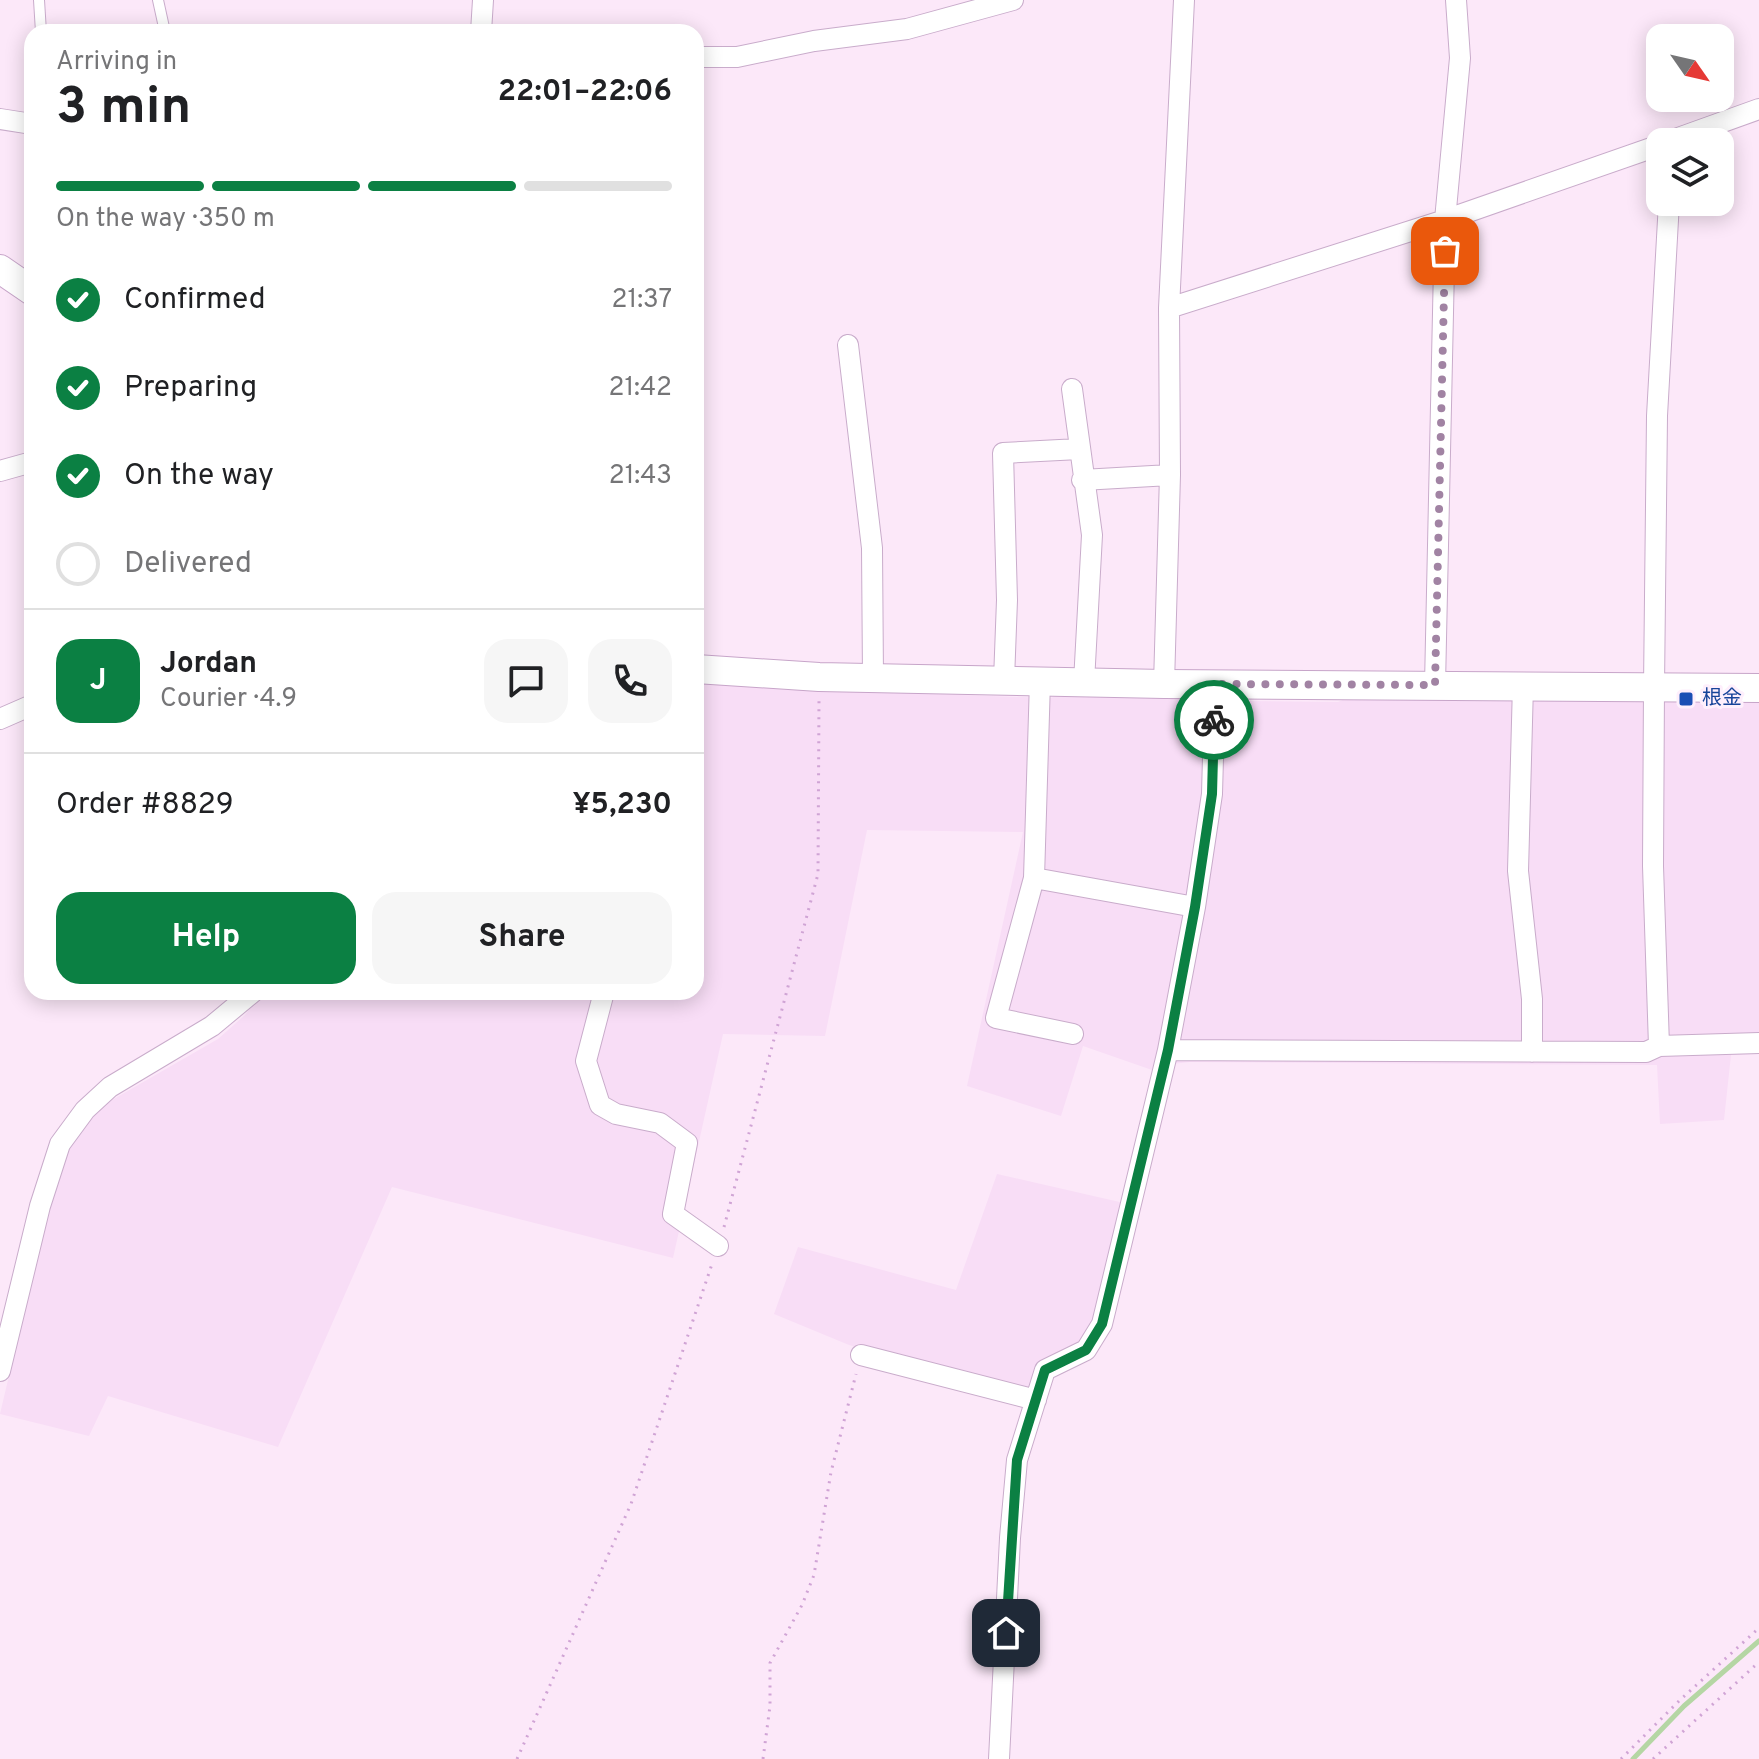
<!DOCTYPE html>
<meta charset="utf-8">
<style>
:root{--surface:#fff;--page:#f6f6f6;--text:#202124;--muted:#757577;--line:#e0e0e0;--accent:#0b8043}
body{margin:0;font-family:Overpass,"Noto Sans JP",sans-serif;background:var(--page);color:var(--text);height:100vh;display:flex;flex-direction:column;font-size:30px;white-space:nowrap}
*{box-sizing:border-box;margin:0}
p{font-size:26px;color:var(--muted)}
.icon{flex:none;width:44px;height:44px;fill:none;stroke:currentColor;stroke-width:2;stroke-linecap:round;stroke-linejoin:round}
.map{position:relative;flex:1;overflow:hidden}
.drawer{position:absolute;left:24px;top:24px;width:680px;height:976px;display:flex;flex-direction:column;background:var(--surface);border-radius:24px;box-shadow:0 4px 20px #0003}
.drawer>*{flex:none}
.needle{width:52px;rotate:124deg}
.fabs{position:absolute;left:1646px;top:24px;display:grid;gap:16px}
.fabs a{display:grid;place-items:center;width:88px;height:88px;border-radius:16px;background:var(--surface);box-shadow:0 4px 20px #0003;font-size:40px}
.pin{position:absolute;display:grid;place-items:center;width:68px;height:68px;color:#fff;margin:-34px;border-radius:16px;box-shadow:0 4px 12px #0006}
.courier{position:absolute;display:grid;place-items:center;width:80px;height:80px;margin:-40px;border:6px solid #0b8043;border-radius:50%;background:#fff;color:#222;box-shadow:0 2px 10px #0007}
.overview em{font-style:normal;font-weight:700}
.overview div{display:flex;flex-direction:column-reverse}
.overview{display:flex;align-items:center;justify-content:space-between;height:136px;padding:0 32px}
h1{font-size:52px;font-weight:700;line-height:60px}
.bar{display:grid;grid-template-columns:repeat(4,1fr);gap:12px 8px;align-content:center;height:96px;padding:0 32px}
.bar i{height:10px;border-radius:6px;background:var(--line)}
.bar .current{background:var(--accent)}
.bar p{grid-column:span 4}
.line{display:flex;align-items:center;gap:20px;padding:0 32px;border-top:2px solid var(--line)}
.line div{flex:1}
.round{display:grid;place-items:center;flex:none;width:84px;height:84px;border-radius:24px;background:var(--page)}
ol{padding:0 32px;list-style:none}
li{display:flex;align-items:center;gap:24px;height:88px}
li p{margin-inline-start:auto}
li .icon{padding:8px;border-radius:50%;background:var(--accent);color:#fff;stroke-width:4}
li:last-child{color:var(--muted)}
li i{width:44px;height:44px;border:4px solid var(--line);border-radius:50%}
.action{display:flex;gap:16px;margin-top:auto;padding:16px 32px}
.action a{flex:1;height:92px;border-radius:24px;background:var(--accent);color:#fff;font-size:32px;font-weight:700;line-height:92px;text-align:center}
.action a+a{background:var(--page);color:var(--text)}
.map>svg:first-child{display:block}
.residential{fill:#f8ddf6}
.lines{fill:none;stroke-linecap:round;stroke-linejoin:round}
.stream{stroke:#b5d6a4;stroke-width:5}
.lane-casing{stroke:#c9accb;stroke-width:12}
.street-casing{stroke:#c9accb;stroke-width:22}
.secondary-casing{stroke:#c7a5c9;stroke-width:30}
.path{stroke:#d0a4d5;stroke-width:3;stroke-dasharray:2 6;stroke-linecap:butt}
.lane{stroke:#fff;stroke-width:10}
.street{stroke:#fff;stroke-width:20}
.secondary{stroke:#fff;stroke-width:28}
.done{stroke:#a183a3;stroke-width:8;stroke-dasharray:0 14.4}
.route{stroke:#0b8043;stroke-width:10}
.transit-dot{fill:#1a4fb4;stroke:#feeffc;stroke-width:3}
.labels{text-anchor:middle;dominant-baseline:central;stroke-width:6;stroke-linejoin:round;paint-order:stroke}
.transit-label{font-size:20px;fill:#164399;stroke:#feeffc;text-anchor:start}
</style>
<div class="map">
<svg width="1759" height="1759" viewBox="0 0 1759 1759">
<rect width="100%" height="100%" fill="#fce8f9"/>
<path class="residential" d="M696,676L889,684L933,694L1050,698L1075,691L1210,693V736L1180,965L1152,1070L1083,1046L1061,1116L967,1086L1023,832L867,830L825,1036L723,1034L673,1258L392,1187L278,1447L108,1396L89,1436L0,1414L56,1176L68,1141L91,1117L112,1100L218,1039L245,1015L262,992H696Z
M1360,692L1759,695V1054L1731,1055L1724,1120L1660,1124L1657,1065L1190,1062L1172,1064L1224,696L1251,701L1338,702Z
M997,1174L1124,1203L1097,1329L1047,1369L1034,1397L849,1345L774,1314L798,1247L956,1290Z"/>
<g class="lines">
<path class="stream" d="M1633,1759L1684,1706L1759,1641"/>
<g class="lane-casing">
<path id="lane" d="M39,0L41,32
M158,0L165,32"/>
</g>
<g class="street-casing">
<path id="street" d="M481,32L483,0
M696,57H737L814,41L907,29L1013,0
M0,119L32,124
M1667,142L1759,109
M1169,308L1445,220L1660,145
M848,345L872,548L873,678
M1072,389L1092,535L1084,682
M0,471L32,462
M1082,480L1170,475
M1004,680L1007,600L1003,453L1079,449
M1164,684L1170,475L1169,308L1184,0
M1435,685L1445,220L1460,58L1456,0
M1523,685L1518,871L1532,999V1052
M0,719L32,705
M1034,878L1040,681
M604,992L586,1061L600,1105L616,1114L660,1123L687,1143L673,1214L718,1246
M1073,1034L996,1018L1034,878L1195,907
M1659,1046L1653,866L1654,687L1657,416L1669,202
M1168,1050L1646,1052L1659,1046L1759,1043
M861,1355L1036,1400
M0,1371L40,1206L60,1144L85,1110L110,1087L212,1026L253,992
M999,1759L1010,1538L1017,1460L1045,1370L1086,1350L1102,1324L1168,1050L1195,907L1212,794L1215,684"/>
</g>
<g class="secondary-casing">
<path id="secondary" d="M0,269L32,291
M696,669L819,677L1164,684L1759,688"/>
</g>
<path class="path" d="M724,1227L818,874L819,698
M517,1759L631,1504L712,1264
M763,1759L770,1706V1663L802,1605L814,1575L831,1472L856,1374
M1621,1759L1679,1701L1759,1628
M1653,1759L1759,1662"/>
<use href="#lane" class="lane"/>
<use href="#street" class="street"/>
<use href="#secondary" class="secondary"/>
</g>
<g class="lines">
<path class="done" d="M1214,720L1215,684L1435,685L1445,251"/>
<path class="route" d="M1006,1633L1017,1460L1045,1370L1086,1350L1102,1324L1168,1050L1195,907L1212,794L1214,720"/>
</g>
<rect class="transit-dot" x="1678" y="691" width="16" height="16" rx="4"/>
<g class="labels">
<g class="transit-label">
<text x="1702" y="699">根金</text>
</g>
</g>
</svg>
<div class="fabs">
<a><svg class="needle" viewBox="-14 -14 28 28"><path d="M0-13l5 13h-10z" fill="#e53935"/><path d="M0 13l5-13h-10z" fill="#757577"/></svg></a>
<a><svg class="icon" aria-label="layers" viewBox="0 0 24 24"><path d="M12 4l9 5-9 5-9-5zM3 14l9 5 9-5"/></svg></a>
</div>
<div class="pin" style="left:1445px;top:251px;background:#ea580c"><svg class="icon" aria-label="bag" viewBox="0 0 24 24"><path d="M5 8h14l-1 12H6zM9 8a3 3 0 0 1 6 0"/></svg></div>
<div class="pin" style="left:1006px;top:1633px;background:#1f2937"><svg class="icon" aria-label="home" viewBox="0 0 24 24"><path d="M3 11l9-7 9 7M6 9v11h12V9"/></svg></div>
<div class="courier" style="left:1214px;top:720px"><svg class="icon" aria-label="bike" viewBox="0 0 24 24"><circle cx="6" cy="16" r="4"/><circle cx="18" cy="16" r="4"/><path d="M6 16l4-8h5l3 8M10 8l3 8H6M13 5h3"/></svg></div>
<section class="drawer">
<div class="overview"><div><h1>3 min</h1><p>Arriving in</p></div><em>22:01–22:06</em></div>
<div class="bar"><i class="current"></i><i class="current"></i><i class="current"></i><i></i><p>On the way · 350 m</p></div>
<ol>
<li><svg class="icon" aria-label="check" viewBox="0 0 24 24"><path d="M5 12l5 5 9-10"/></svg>Confirmed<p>21:37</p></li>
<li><svg class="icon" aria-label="check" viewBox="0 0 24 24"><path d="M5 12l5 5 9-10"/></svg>Preparing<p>21:42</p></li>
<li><svg class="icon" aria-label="check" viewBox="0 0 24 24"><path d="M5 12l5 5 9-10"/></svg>On the way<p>21:43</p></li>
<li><i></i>Delivered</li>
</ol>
<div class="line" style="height:144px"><b class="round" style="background:var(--accent);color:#fff">J</b><div><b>Jordan</b><p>Courier · 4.9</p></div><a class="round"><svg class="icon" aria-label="chat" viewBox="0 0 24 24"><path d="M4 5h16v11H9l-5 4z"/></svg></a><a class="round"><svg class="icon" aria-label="phone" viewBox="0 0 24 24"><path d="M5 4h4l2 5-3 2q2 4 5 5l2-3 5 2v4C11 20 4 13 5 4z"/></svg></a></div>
<div class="line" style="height:104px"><div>Order #8829</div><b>¥5,230</b></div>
<div class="action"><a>Help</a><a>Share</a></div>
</section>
</div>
